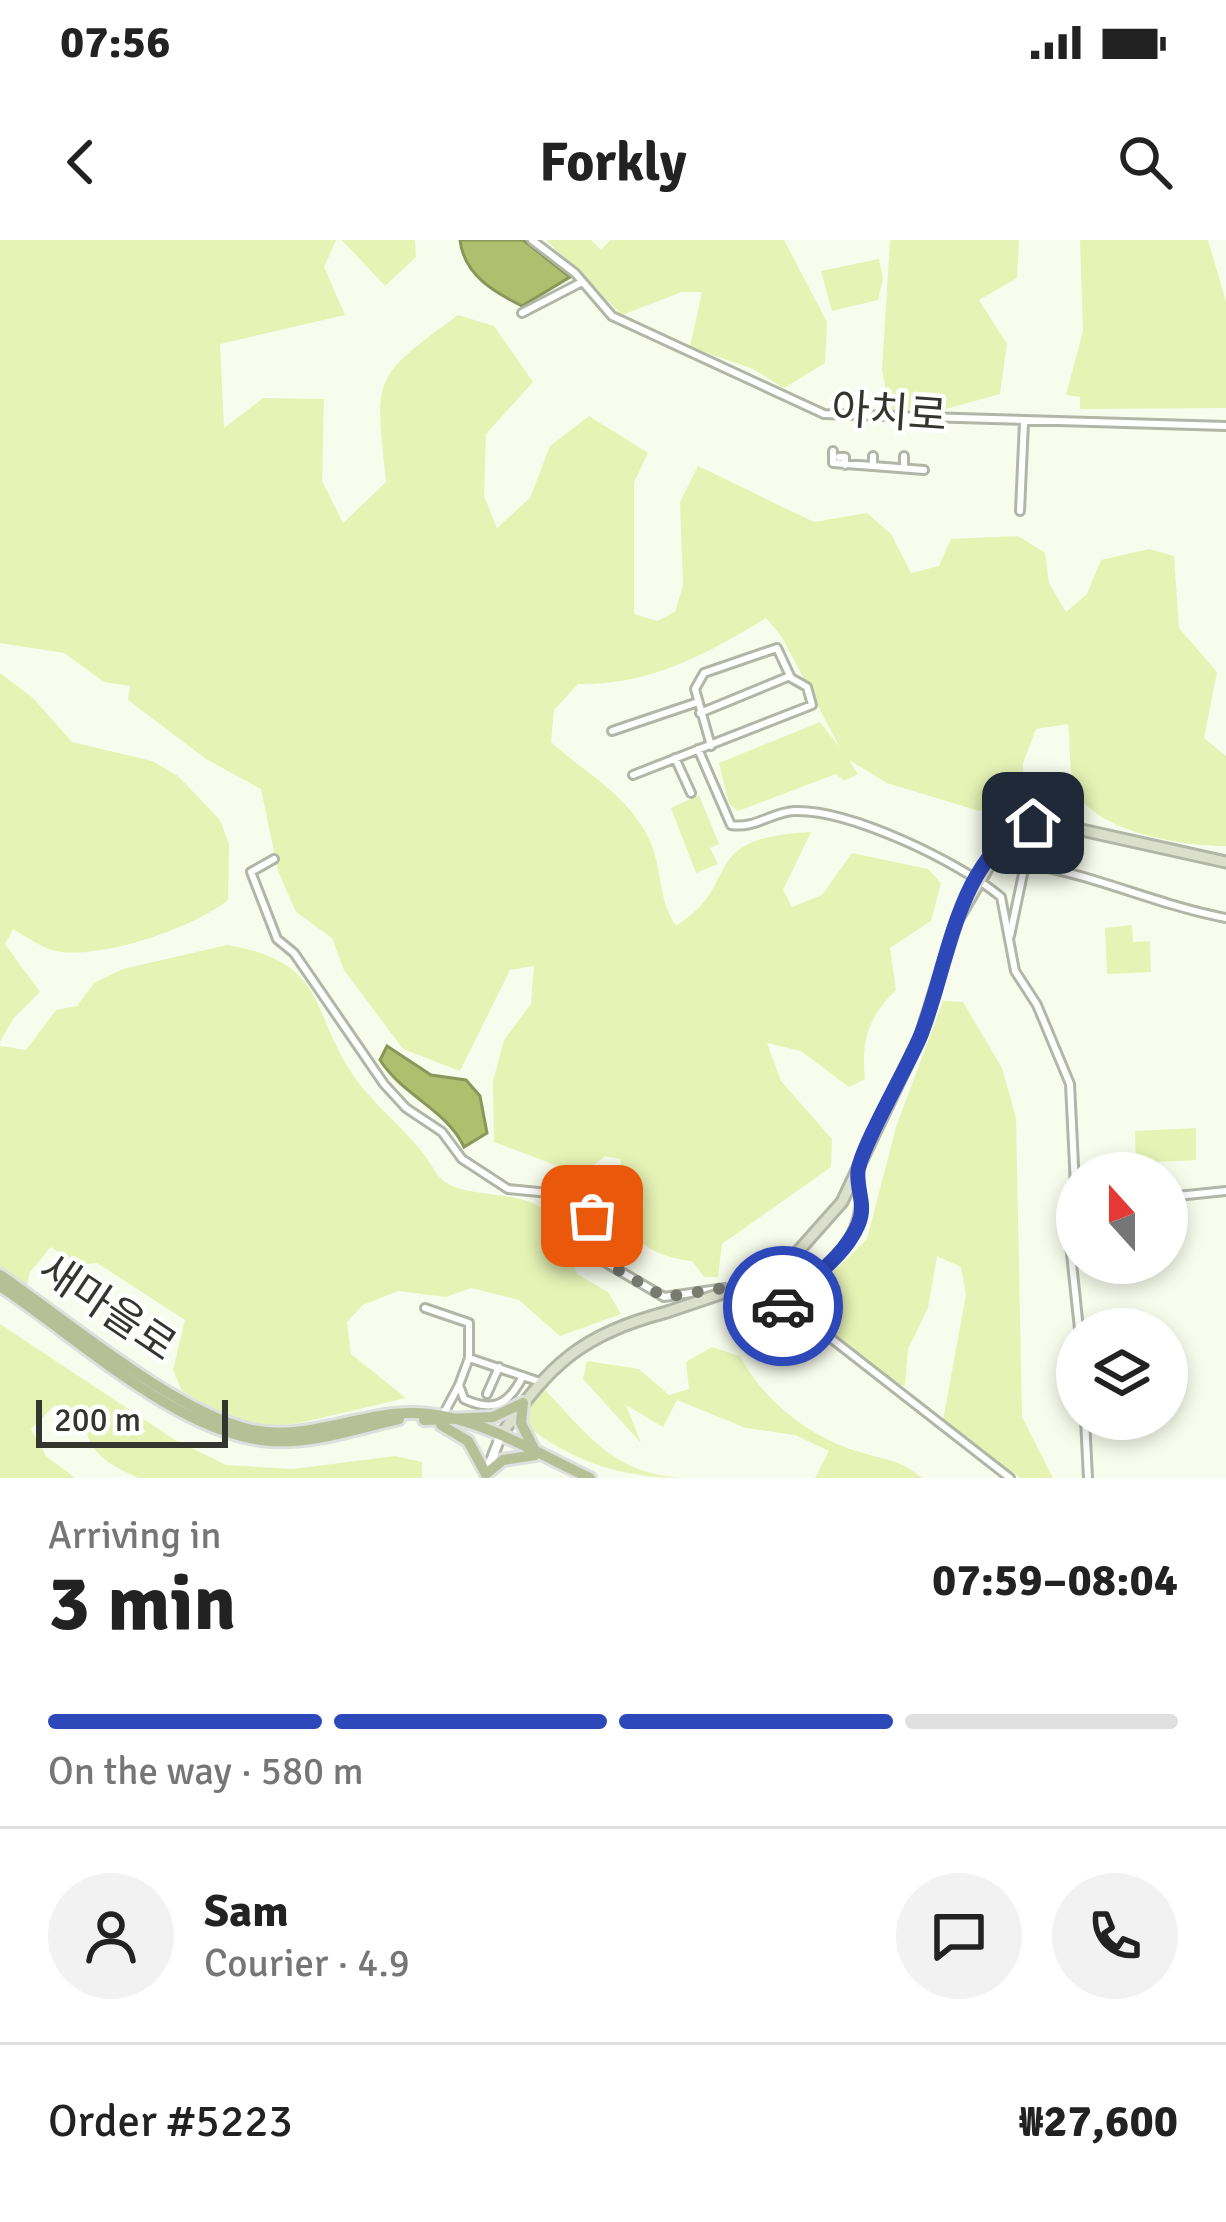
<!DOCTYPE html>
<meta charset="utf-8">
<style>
:root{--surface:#fff;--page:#f2f2f2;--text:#222;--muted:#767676;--line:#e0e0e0;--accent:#2d48b8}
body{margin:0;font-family:Signika,"Noto Sans KR",sans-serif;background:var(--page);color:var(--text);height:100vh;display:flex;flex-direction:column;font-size:45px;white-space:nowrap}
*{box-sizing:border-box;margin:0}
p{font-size:39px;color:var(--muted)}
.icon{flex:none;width:66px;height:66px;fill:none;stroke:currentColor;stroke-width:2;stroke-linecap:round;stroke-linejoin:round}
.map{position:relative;height:1238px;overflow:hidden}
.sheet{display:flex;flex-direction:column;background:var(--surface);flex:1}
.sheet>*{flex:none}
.needle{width:78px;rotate:339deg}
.buttons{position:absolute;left:1056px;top:912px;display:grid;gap:24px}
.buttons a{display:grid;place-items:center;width:132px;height:132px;border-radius:50%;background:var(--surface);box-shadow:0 6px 18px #0003;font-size:60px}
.scale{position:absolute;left:36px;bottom:30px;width:192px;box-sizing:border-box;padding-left:12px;border:6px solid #34352f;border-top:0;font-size:33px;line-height:42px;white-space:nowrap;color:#34352f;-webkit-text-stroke:9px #fff;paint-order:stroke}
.pin{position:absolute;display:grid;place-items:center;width:102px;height:102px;color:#fff;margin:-51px;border-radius:24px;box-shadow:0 6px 18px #0006}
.courier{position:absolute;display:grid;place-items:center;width:120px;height:120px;margin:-60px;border:9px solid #2d48b8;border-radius:50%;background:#fff;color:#222;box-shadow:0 3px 15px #0007}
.headline em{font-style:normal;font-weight:700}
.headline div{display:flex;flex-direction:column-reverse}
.headline{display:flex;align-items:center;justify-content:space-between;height:204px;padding:0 48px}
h1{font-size:78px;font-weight:700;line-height:90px}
.bar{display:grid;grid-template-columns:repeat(4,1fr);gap:18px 12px;align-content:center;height:144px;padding:0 48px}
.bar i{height:15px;border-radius:9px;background:var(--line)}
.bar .on{background:var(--accent)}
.bar p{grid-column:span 4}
.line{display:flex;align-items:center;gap:30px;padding:0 48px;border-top:3px solid var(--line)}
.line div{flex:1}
.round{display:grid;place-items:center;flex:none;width:126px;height:126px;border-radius:63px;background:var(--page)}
.status{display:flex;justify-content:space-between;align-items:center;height:84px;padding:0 60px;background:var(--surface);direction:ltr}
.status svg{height:33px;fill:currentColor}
header{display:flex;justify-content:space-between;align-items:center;height:156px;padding:0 48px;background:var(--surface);font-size:54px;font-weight:700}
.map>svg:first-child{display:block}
.green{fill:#e6f3b5}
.water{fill:#afbf6d;stroke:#8a965a;stroke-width:3}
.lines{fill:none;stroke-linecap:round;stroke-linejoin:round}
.minor-casing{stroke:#b2b6a7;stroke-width:12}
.tertiary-casing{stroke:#b2b6a7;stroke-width:14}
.secondary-casing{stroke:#b2b6a7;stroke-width:15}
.primary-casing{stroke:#dfdfde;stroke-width:16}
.minor{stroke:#fff;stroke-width:6}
.tertiary{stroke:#fff;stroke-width:8}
.secondary{stroke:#dbdfcb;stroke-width:9}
.primary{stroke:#b7bf97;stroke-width:10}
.secondary-bridge-casing{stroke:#b2b6a7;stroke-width:15;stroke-linecap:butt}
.secondary-bridge{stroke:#dbdfcb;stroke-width:9}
.done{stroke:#797b71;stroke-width:12;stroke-dasharray:0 21.6}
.route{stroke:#2d48b8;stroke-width:15}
.labels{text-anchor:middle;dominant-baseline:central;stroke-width:9;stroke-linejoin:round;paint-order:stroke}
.street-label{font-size:42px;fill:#34352f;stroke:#fff}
</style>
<div class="status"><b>07:56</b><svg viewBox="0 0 49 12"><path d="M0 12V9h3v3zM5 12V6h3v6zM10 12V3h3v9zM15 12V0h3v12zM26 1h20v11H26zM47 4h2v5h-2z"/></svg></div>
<header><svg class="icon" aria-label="back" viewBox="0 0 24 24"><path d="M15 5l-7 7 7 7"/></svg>Forkly<svg class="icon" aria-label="search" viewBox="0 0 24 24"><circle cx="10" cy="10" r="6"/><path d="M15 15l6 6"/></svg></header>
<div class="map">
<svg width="1226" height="1238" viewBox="0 0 1226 1238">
<rect width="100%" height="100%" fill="#f8fcec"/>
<path class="green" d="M0,0H336L324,27L345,75L220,104L224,188L263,158L324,159L322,241L343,283L386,242C375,136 371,139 458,75L494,86L533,142L486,194L484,256L497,288L530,258L550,206L589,176L648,213L634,242V374L657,381L675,372L683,345L680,262L698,226L814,282L867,273L891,294L911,333L939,326L951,299L1018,296L1045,313L1049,343L1066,372L1087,354L1101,320L1149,309L1174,316L1179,388L1217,432L1204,498L1226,516V606C1187,607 1095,592 1076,551C1068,533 1071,504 1068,484L1036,489L1023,523L1024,548L979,571L887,543L849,520L858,534L844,541L836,534L738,571L729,564L719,523L820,482L840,508L782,397L766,378C705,415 651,445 578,444L554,470L551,502C585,533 625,553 647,595C663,624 657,659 676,686C745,643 694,598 811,592L783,650L792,667L822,655L852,613L928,629L941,643L931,681L890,708L896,750C868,777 861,801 865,839L849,847L801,811L767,803L781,841L832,899L831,927L722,1004L718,1037H704L692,1021C656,1017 638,1004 615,977L621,919L605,916L582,935L494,902L493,841L504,800L531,764L534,726L510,730L460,831L403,809L344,730L332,698L296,672L278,631L261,549L206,519L128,460L130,446L104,442L64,413L0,403Z
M342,0H415L416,17L385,46Z
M546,0H591L601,10L610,0H784L827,82L825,123L784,148L753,129L690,107L702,52H682L622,75Z
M890,0H1019L1017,38L979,60L1007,104L1000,154L931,173L890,174L882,130Z
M1080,0H1208L1226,62V168L1080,169V157L1066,155L1083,91Z
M879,19L883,38L878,60L832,71L821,31Z
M0,433L33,458L72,502L152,521L178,536L220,580L229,604L228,660C193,688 101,720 56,711C41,708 26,696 13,689L5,704L40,752L13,779L0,802Z
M699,555L719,604L710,608L718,624L696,633L671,568Z
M1132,685L1133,702L1150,701L1151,732L1107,734L1105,688Z
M227,705C332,722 308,775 358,842C382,874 415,896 435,931C457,969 535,937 562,990C569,1003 571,1020 577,1034L608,1052L621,1074L560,1096L519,1060L471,1048L446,1057L398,1051L363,1065L347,1082L351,1114L406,1158L300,1183L267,1187L231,1181L182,1151L173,1130L185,1080L97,1023L78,1025L51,1007L30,1032L26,1049L0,1032V806L26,810L56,770L77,766L94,743L123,729Z
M943,761L963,762L1002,828L1016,878L1022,1177L1053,1238H1020L943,1180L966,1055L961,1027L937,1016L928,1068L908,1109L905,1145L899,1146L829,1094L809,1055L867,999L896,887Z
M1196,888V920L1136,923L1135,891Z
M0,1084L175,1200L226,1225L293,1229L395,1216L422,1222V1238H139C107,1224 86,1212 83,1175L55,1165L31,1189L46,1216L75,1238H0Z
M712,1107L740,1116C765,1163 812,1199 863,1213C887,1220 902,1221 922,1238H815L829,1211L795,1195L746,1188L677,1160L663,1187L626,1165L641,1203L583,1139L587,1121L639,1129L669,1155L689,1149L686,1122Z
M545,1150C590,1197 614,1234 683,1238C618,1238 564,1219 515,1176L526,1159Z"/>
<path class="water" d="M460,0H523L570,37L522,66C494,52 464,35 460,0Z
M387,806L431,835L466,840L480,856L487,893L464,907C446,869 404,857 380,820Z"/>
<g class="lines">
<g class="minor-casing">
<path id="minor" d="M532,0L575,33L612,76L824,174L1226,186
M522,73L582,42
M833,211V223L873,226
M873,216V226L924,230
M839,217H845V225
M904,228V216
M1020,271L1024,182
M700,473L790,436
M612,491L698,462
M698,509L731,585C755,589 772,572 794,571C850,569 959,622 1001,657L1015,731L1037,765L1070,844L1076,966L1070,1004L1079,1089
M675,518L691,553
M633,535L812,465L807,447L791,438L777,408L704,433L695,449L711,506
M274,619L251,632L277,699L294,713L384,844L406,868L442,892L462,919L508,949L559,954L581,963L592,975L603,1021L664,1057L725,1048
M1027,624C1096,635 1157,665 1226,678
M1010,696L1033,586
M1167,957L1226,951
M737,1050L828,1096L1010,1238
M425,1068L469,1083V1118
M778,1071C823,1024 872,1004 858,931
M523,1136C509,1164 494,1173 464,1159L459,1145L469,1118L540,1142
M487,1154L499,1127
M443,1175L459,1145
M1085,1179L1088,1238"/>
</g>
<g class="tertiary-casing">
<path id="tertiary" d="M487,1231L501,1195"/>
</g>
<g class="secondary-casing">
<path id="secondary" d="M744,1046L786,1025L842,962L921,795L957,680L1004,600L1041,581L1226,622
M501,1195C551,1123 581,1095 667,1072"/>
</g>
<g class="primary-casing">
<path id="primary" d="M0,1035C69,1082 171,1169 248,1189C303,1203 357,1173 411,1173C472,1172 536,1213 590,1238
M0,1046C76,1096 179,1195 271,1201C314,1204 358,1188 399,1179
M523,1163L521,1183L534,1209
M424,1180L493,1177L523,1163
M441,1185L468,1201L486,1234L503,1220L535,1215"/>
</g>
<use href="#minor" class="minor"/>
<use href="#tertiary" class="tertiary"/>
<use href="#secondary" class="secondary"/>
<use href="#primary" class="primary"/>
<g class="secondary-bridge-casing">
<path id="secondary-bridge" d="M667,1072L744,1046"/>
</g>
<use href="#secondary-bridge" class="secondary-bridge"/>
</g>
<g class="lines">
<path class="done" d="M592,976L603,1021L664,1057L731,1047L778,1071L783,1066"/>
<path class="route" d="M783,1066C807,1041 844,1018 858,985C867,965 856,950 858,931C861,907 908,826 920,797C948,730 956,614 1033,583"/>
</g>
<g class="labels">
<g class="street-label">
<text transform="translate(889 173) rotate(4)">아치로</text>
<text transform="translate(107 1068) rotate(34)">새마을로</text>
</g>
</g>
</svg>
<div class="buttons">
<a><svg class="needle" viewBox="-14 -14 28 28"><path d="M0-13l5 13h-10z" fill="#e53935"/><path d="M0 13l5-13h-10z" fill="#767676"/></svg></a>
<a><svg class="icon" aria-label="layers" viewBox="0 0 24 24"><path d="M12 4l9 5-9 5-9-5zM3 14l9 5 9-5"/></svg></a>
</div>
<div class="scale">200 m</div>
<div class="pin" style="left:592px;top:976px;background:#ea580c"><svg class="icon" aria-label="bag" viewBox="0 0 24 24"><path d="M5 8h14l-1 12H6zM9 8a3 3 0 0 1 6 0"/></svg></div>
<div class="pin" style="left:1033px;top:583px;background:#1f2937"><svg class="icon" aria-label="home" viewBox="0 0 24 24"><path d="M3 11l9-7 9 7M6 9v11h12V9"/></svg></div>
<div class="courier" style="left:783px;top:1066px"><svg class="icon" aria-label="car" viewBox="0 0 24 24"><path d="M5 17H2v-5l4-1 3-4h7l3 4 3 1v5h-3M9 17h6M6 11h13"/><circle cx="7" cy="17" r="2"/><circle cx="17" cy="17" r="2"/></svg></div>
</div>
<section class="sheet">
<div class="headline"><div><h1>3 min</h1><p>Arriving in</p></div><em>07:59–08:04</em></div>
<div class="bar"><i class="on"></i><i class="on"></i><i class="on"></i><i></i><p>On the way · 580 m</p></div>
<div class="line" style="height:216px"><a class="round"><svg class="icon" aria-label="person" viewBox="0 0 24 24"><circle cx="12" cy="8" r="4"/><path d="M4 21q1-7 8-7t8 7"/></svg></a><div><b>Sam</b><p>Courier · 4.9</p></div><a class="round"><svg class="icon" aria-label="chat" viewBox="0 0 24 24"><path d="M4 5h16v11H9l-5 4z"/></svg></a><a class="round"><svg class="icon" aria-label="phone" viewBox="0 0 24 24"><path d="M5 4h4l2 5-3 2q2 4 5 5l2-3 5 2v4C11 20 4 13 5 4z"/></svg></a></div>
<div class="line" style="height:156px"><div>Order #5223</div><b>₩27,600</b></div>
</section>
